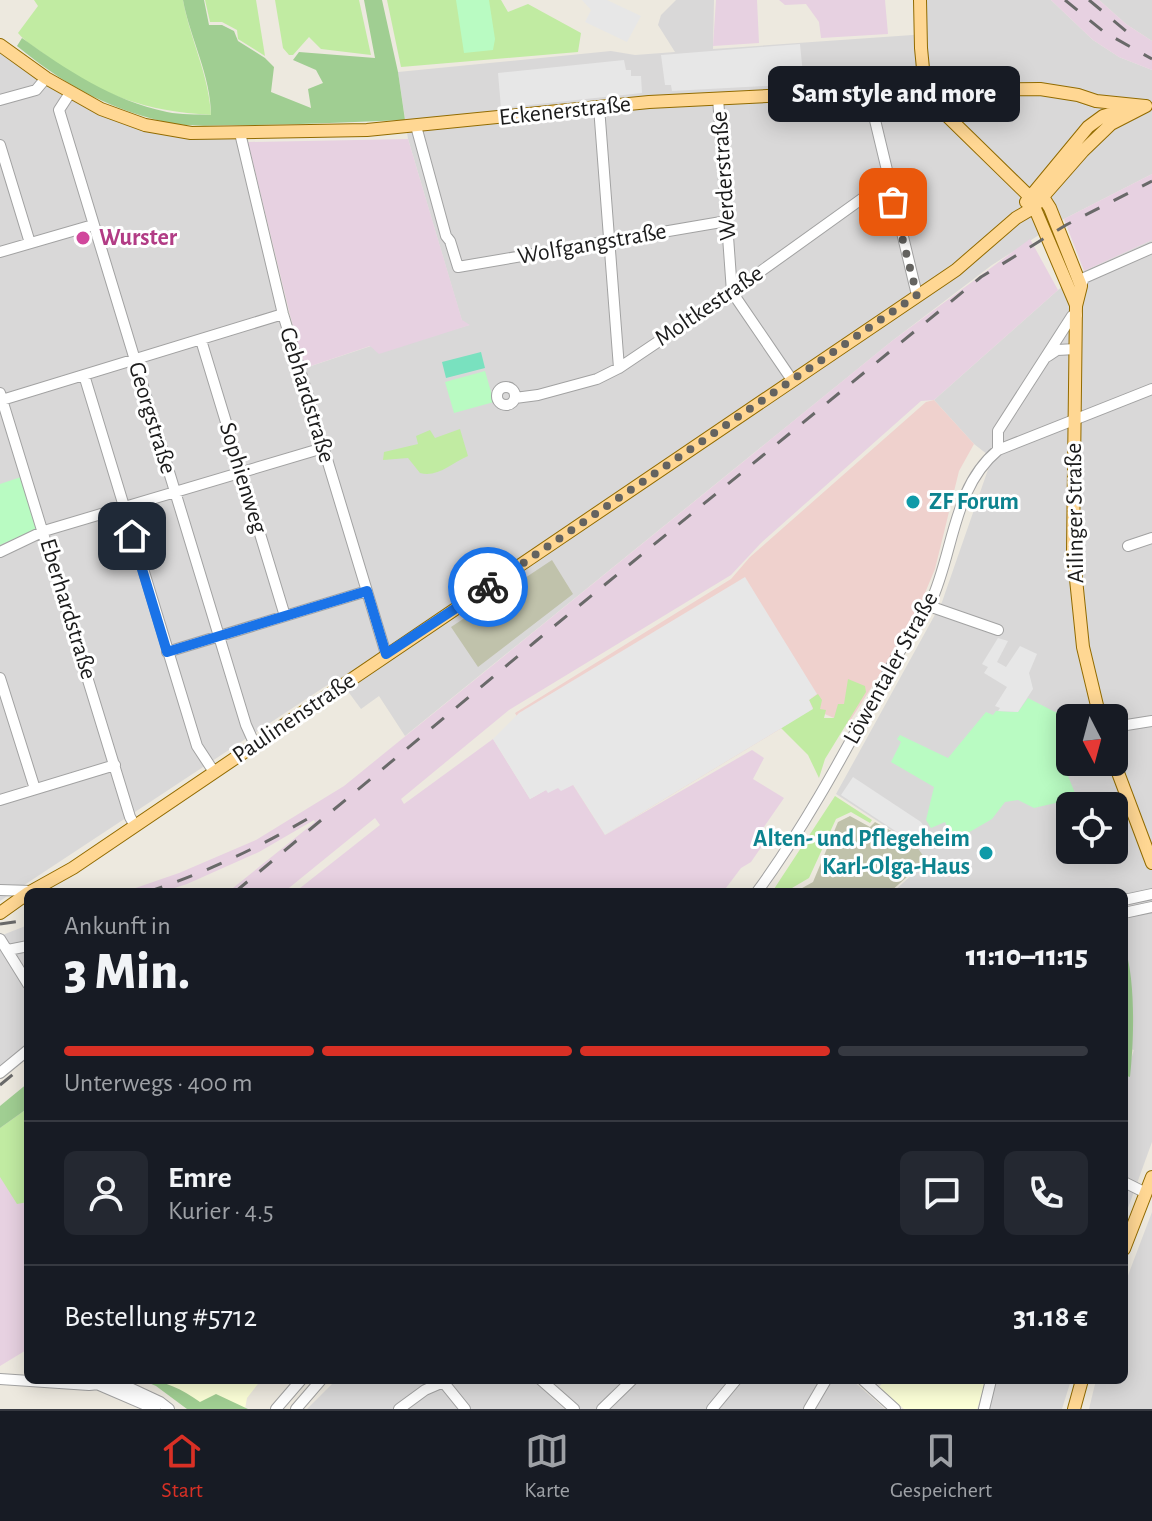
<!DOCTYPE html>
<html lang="de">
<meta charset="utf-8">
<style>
:root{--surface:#171b24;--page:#242831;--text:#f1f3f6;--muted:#9ea1a6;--line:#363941;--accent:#d93025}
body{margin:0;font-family:"Alegreya Sans",sans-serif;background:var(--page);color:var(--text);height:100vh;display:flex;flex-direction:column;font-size:30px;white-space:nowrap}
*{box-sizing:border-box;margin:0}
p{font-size:26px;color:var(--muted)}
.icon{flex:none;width:44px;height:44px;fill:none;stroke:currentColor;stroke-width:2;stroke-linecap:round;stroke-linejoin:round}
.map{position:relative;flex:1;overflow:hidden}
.side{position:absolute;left:24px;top:888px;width:1104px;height:496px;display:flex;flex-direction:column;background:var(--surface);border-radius:12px;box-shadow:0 4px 20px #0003}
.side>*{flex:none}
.needle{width:52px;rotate:174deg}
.buttons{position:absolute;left:1056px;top:704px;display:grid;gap:16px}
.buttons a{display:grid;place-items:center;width:72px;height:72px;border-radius:12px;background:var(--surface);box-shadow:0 4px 20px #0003;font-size:40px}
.pin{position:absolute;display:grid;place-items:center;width:68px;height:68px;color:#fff;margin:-34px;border-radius:16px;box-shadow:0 4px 12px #0006}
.courier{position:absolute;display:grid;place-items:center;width:80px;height:80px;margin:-40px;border:6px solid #1a73e8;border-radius:50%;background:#fff;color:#222;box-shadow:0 2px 10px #0007}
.bubble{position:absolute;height:56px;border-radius:12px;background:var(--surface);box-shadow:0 4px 20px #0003;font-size:26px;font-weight:800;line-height:56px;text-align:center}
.headline em{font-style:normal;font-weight:800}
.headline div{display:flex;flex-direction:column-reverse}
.headline{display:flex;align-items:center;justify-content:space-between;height:136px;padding:0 40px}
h1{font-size:52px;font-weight:800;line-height:60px}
.bar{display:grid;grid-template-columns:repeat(4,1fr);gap:12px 8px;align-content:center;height:96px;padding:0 40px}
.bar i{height:10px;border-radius:6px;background:var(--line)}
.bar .active{background:var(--accent)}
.bar p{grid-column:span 4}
.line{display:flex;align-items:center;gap:20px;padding:0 40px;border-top:2px solid var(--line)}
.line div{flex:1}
.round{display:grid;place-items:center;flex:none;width:84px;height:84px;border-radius:12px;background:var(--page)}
.dock{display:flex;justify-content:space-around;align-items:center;height:112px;border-top:2px solid var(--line);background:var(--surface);font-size:22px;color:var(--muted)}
.dock a{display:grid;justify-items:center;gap:4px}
.dock .active{color:var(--accent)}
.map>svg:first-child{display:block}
.residential{fill:#d9d8d8;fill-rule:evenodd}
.commercial{fill:#efd1cd}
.industrial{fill:#e7d1e1}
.education{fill:#fcffd7}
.construction{fill:#c0c2ab}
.grass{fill:#c1eba2}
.forest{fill:#a0ce92}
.park{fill:#b9fbc2}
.pitch{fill:#79e1bf}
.parking{fill:#e7e7e7}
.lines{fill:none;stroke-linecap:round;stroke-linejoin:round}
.minor-casing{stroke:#a2a2a2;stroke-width:12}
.major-casing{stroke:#926b00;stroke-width:14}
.minor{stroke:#fff;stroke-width:10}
.major{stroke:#ffd793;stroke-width:12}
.rail{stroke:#696969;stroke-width:3;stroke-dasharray:16 16;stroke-linecap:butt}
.done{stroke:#646360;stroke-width:8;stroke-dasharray:0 14.4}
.route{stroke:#1a73e8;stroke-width:10}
.hotel-dot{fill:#d1479c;stroke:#fff;stroke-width:3}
.culture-dot{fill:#0f9aa8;stroke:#fff;stroke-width:3}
.labels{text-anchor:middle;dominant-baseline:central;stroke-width:6;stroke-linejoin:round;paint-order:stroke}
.street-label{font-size:24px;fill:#1b1b1b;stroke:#fff}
.hotel-label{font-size:24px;font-weight:bold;fill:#b23c85;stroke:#fff;text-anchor:start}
.culture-label{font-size:24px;font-weight:bold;fill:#0d838f;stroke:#fff;text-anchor:start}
</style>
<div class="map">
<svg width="1152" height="1409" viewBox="0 0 1152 1409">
<rect width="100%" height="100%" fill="#ede9df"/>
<path class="residential" d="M676,0H714L713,49L927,34L925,0H1051L1093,40L1119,57L1152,70V174L1064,219L992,265L892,341L405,736L379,696L361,709L338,678L0,901V47L100,112L238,136L278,312L297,382L325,443L305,368L371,346L429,337L469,325L462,321L408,139L398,72L611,51L635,55L675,52L658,25L661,15Z
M1099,0H1152V41L1126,24Z
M1152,240V1142L1124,1219V1076H1126L1134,1050L1124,1047V892H893L925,863L908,841L836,794L942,602L992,458L974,444L934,400L1058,290L1084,271ZM1070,718H1114V762H1070ZM1070,806H1114V850H1070Z
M28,925V1054L0,1077V936Z
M1152,1212V1409H1089L1096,1380H1124V1286Z
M336,1380H852L885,1409H307Z
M996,1380H1071L1062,1409H989Z"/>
<path class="commercial" d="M934,400L974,444L959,471L935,569L912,624L848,724L813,709L605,835L561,791L515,713L731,579L750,557L926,402Z"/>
<path class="industrial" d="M716,0H757L759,43L713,46Z
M779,0H885L888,34L821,38L819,22L806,4L785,5Z
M1051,0H1099L1126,24L1152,41V70L1119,57L1093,40Z
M408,139L462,320L470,325L379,354L370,346L305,368L290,315L248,142Z
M1152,174V240L1084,271L1064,219Z
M1030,239L1058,290L934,400L921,401L761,543L731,575L509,710L401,799L404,804L493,739L530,799L546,790L573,785L605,835L752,750L764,758L753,779L784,798L755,840L762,846L751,862L741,868L723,892H295L380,825L375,818L284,892H228L315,822L314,820L259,852L187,884L162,892H124L179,873L256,840L344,786L892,341Z
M28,1098V1349L0,1366V1120Z"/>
<path class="education" d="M156,1380H261L247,1398L245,1409H201Z
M885,1380H986L977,1409H904L879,1387Z"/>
<path class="construction" d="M552,560L573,594L478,667L451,627Z
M850,816L870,827L875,822L915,844L926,860L890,892H795L813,882L838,822Z"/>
<path class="grass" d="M34,0H183C190,39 209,75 211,115C145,111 102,96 48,57C38,49 26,43 18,33L38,6Z
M205,0H256L265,56L238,39L237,30L222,22H210Z
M275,0H359L371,55L321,49L309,37L293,55H289L283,48Z
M387,0H501L508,12L528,4L581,33L578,52L401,67Z
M460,429L468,456C452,463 437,478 420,473L408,458L383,460L384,452L418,444L416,436L430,430L435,438Z
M848,679L865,686L866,692L825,759L819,778L808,755L781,728L813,708L809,700L818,694L822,700L820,709L826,710L824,718H834L838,704H844Z
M835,796L872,820L870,823L851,812L836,819L809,878L792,888L791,892H777L774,889Z
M28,1108V1202L17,1204L0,1177V1128Z"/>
<path class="forest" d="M183,0H204L209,25H222L234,31L238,41L265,58L274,67L271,92L311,108L308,89L323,83L316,70L293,60L299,52L375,58L364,0H382L398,72L405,120C350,122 296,125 241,125C216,125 186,128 161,121C104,107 62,83 17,46L22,38C67,70 111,100 167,112C181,115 196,114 211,115C211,76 190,38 183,0Z
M1124,945C1136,979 1134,1040 1130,1077L1124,1075L1127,1063L1124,1062Z
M28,1083V1108L0,1128V1106Z
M142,1380C165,1380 181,1389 200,1402L216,1394L248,1409H187L156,1386Z"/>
<path class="park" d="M456,0H489L495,39L493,50L464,53Z
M485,371L494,402L454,413L445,382Z
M21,477L38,528L0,545V484Z
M1028,698L1055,712L1086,710L1087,718H1070V742L1057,749L1077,798L1034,808L1018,800L1005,802L992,819L954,841L945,822L931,828L926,820L934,787L891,762L901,742L897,739L900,735L948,758L986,712L993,715L996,711L1018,712Z"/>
<path class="pitch" d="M481,352L485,368L446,378L442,362Z"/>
<path class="parking" d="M582,0H607L641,16L627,42L585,22L591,10Z
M800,44L804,84L672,91L671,85H665L661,55Z
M624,60L626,70H631V76H641L642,93L501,108L498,73Z
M745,577L817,694L809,700L813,709L605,835L573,785L561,791L558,788L548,793L546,790L530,799L493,739L519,713Z
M998,638L1008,641L997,662L1006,667L1020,646L1037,654L1029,673L1033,689L1018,712L998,711L1000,708L995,706L1007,687L984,673L988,667L982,664Z
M853,777L921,822L936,845L930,849L918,831L909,840L841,795Z"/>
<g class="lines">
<g class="minor-casing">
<path id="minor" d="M868,91L917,295
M70,93L59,110L246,725L255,745
M718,98L732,292L792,380
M0,100L36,90L46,78
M599,107L619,368
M416,126L446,236L450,241L458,267L727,221
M240,133L283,314L386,654
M0,145L30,243
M0,252L93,225
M1081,286L1084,278L1152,248
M201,340L285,616
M1048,356L1057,350L1076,349
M84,375L197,746L214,772
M497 396a9 9 0 1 1 18 0a9 9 0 1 1-18 0Z
M0,393L130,817L135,826
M515,398L538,395L597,379L619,368L732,292L888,180
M2,400L283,314
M998,450V431L1072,316L1077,315
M1128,546L1152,538
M0,552L44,531L323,448
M929,606L998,630
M167,652L367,591
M0,678L35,789
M1114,727L1152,721
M0,800L115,765
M0,890L31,891
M757,892C812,817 853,736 897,656C907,638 921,622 930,604C954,553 952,488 998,450L1152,389
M1124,900L1152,894
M1124,913L1152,907
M0,939L28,984
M8,950L28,946
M0,1073L28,1050
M1124,1182L1146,1193
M0,1379L89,1385L109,1383L130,1388L160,1402L169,1409
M541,1380L574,1409
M863,1380L895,1409
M444,1383L465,1409
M99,1385L155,1409
M276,1409L301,1380
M296,1409L321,1380
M399,1409L425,1390L448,1380
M602,1409L632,1380
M712,1409L736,1380
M809,1409L826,1380
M984,1409L991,1380"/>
</g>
<g class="major-casing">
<path id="major" d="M920,0L921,48L924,79L928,90L944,113L1030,197L1076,305
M0,45L46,78L101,109L145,125L191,133L367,130L649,102L868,91L1040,89L1078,95L1096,101L1145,106
M1043,197L1050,208L1081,286L1076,306L1073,550L1083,647L1100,718
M1026,202L1088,127L1103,116L1127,109
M1114,762L1152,863
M30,892L73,868L956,270L1016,218L1033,208L1083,151L1111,124L1146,106
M0,913L28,893
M1124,1249L1152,1177
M1074,1409L1082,1380"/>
</g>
<use href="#minor" class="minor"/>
<use href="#major" class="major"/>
<path class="rail" d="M1065,0L1104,32L1152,59
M1089,0L1138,41
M147,892C208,872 264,845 319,812
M235,892L536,641L981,277L1066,225L1152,181
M0,924L28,920
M0,1085L28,1062"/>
</g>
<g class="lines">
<path class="done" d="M488,587L917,295L893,202"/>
<path class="route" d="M132,536L167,652L367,591L386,654L488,587"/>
</g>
<circle class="hotel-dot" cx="83" cy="238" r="8"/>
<g class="culture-dot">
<circle cx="913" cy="502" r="8"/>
<circle cx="986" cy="853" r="8"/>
</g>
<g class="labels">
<g class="street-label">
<text transform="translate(565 111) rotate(-6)">Eckenerstraße</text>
<text transform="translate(724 176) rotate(-94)">Werderstraße</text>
<text transform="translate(592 244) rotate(-10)">Wolfgangstraße</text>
<text transform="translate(709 306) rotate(-34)">Moltkestraße</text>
<text transform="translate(307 395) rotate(73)">Gebhardstraße</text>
<text transform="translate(152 418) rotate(73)">Georgstraße</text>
<text transform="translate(243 478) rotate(73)">Sophienweg</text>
<text transform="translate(1075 513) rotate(-91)">Ailinger Straße</text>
<text transform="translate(68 609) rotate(73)">Eberhardstraße</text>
<text transform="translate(891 668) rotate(-61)">Löwentaler Straße</text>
<text transform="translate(294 718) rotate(-34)">Paulinenstraße</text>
</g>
<g class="hotel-label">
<text x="99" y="238">Wurster</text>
</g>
<g class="culture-label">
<text x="929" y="502">ZF Forum</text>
<text x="970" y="839" text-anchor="end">Alten- und Pflegeheim<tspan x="970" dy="28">Karl-Olga-Haus</tspan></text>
</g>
</g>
</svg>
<div class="buttons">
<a><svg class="needle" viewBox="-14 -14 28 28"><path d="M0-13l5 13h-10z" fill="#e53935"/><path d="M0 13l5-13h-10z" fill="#9ea1a6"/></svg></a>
<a><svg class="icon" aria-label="locate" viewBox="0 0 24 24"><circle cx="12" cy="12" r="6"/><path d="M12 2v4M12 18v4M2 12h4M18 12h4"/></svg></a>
</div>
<div class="pin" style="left:893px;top:202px;background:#ea580c"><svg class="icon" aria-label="bag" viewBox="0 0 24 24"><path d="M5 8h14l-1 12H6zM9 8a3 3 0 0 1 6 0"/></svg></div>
<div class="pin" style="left:132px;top:536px;background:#1f2937"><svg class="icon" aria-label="home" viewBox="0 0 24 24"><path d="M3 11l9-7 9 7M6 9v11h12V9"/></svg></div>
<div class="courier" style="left:488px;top:587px"><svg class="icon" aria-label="bike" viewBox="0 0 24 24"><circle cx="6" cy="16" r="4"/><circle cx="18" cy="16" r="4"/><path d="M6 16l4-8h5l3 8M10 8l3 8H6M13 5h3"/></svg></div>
<div class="bubble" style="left:768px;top:66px;width:252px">Sam style and more</div>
<section class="side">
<div class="headline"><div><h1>3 Min.</h1><p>Ankunft in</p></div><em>11:10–11:15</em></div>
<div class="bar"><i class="active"></i><i class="active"></i><i class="active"></i><i></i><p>Unterwegs · 400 m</p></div>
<div class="line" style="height:144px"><a class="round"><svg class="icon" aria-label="person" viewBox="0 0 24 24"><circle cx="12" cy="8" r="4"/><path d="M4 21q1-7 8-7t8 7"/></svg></a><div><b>Emre</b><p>Kurier · 4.5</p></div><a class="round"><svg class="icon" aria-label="chat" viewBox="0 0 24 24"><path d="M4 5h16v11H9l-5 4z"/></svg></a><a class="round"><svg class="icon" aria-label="phone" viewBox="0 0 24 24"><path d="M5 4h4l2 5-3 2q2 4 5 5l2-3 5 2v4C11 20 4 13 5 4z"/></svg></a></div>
<div class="line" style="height:104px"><div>Bestellung #5712</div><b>31.18 €</b></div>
</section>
</div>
<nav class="dock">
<a class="active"><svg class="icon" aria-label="home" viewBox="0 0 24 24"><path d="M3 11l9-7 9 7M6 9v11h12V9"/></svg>Start</a>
<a><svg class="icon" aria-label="map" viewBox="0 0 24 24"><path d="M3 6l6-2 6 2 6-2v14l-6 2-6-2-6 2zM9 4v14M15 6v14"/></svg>Karte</a>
<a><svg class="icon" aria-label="saved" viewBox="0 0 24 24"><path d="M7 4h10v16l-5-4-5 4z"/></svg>Gespeichert</a>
</nav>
